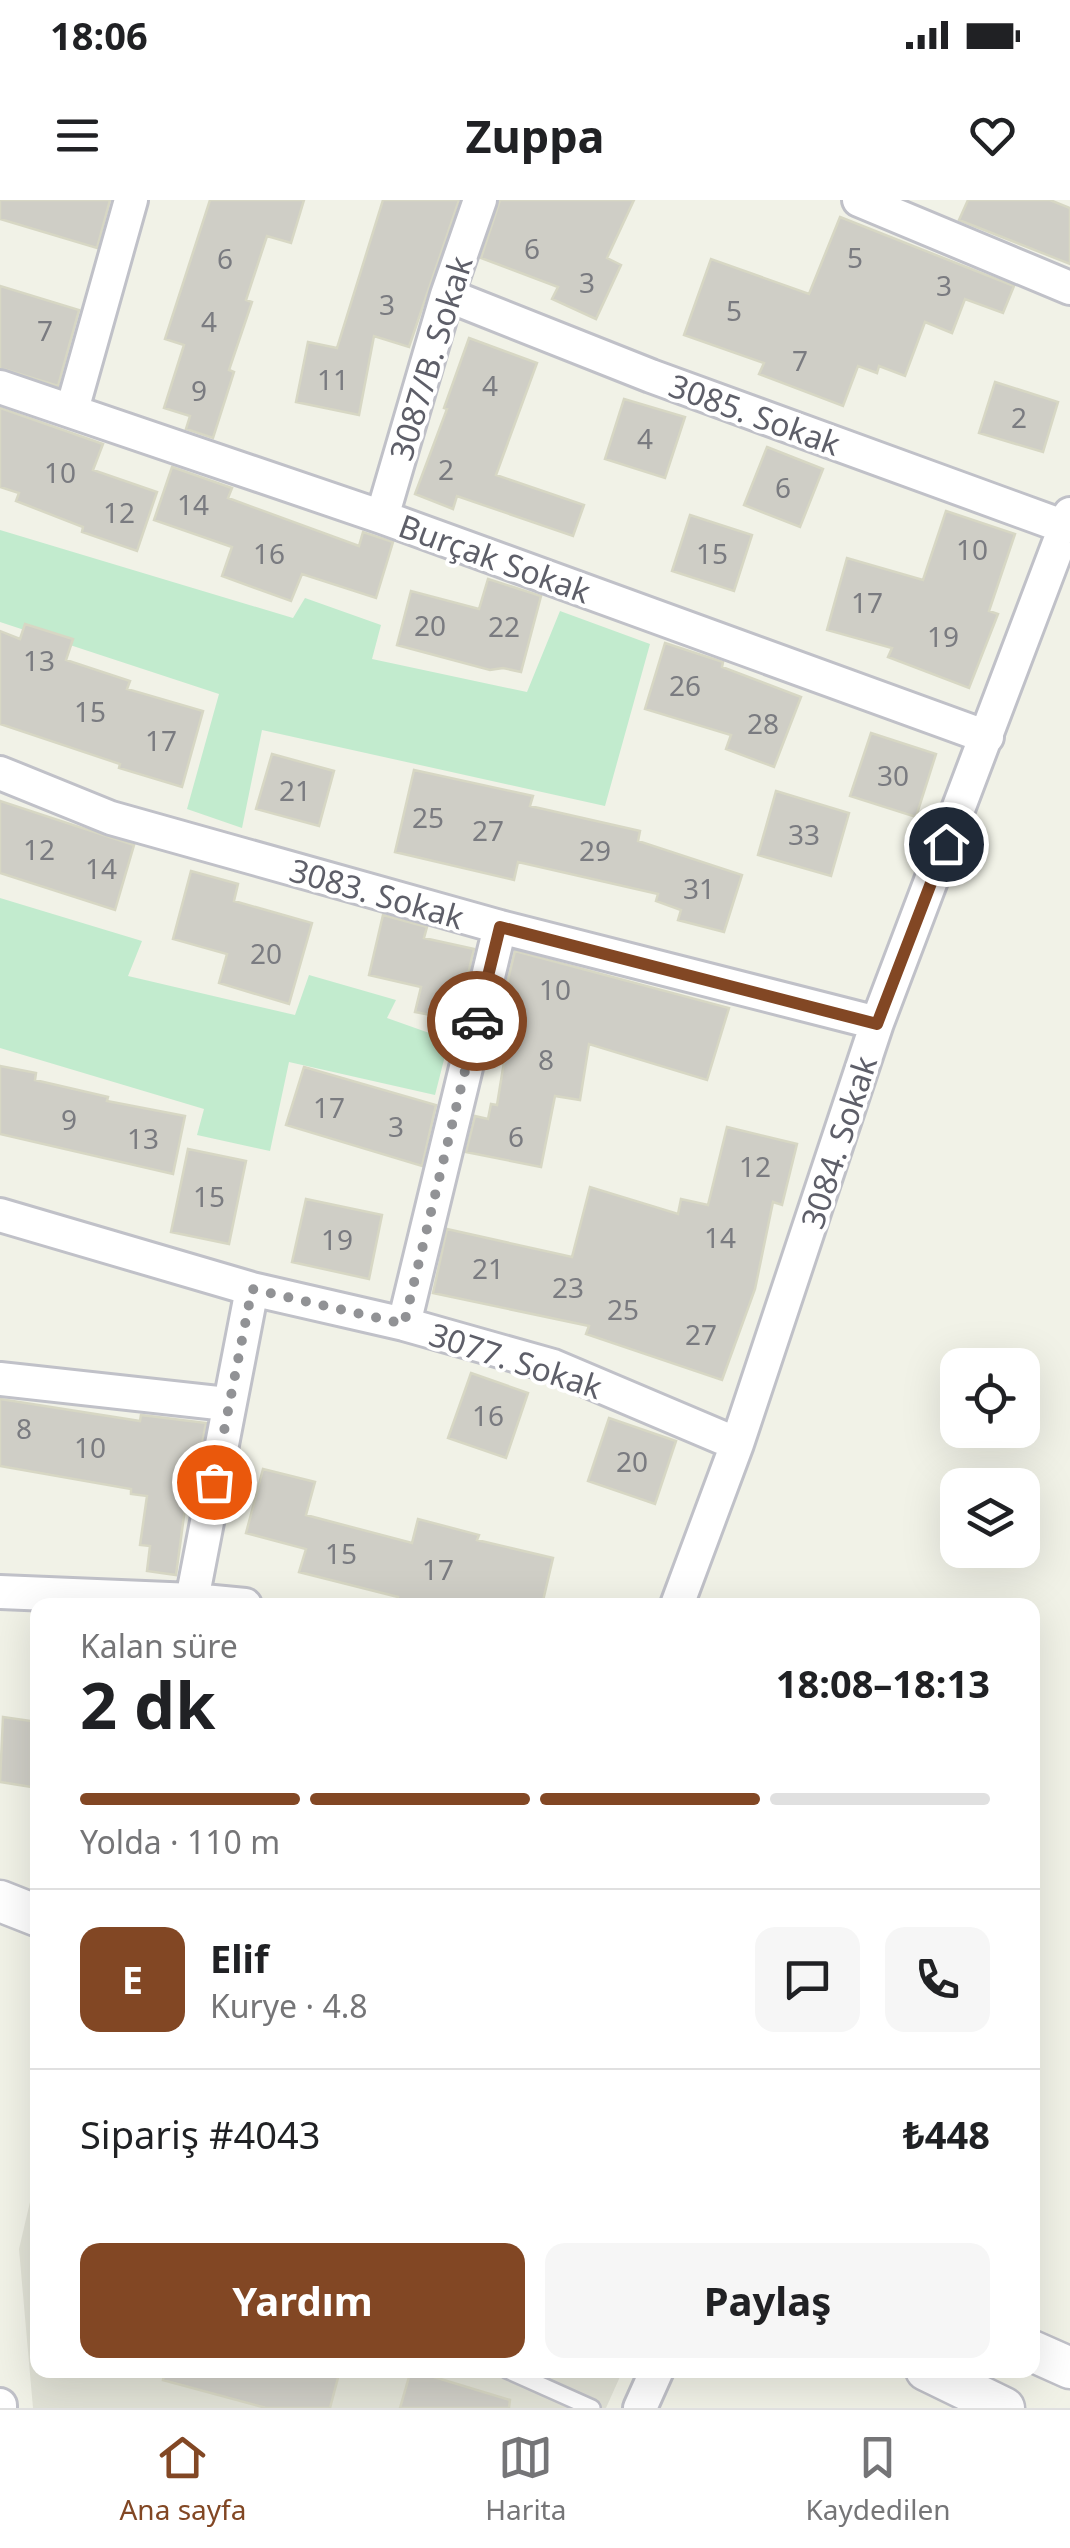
<!DOCTYPE html>
<html lang="tr">
<meta charset="utf-8">
<style>
:root{--surface:#fff;--page:#f6f6f6;--text:#202124;--muted:#757577;--line:#e0e0e0;--accent:#824724}
body{margin:0;font-family:"Noto Sans",sans-serif;background:var(--page);color:var(--text);height:100vh;display:flex;flex-direction:column;font-size:38px;white-space:nowrap}
*{box-sizing:border-box;margin:0}
p{font-size:32px;color:var(--muted)}
.icon{flex:none;width:55px;height:55px;fill:none;stroke:currentColor;stroke-width:2;stroke-linecap:round;stroke-linejoin:round}
.map{position:relative;flex:1;overflow:hidden}
.drawer{position:absolute;left:30px;top:1398px;width:1010px;height:780px;display:flex;flex-direction:column;background:var(--surface);border-radius:20px;box-shadow:0 10px 40px #0002}
.drawer>*{flex:none}
.buttons{position:absolute;left:940px;top:1148px;display:grid;gap:20px}
.buttons a{display:grid;place-items:center;width:100px;height:100px;border-radius:20px;background:var(--surface);box-shadow:0 10px 40px #0002;font-size:50px}
.pin{position:absolute;display:grid;place-items:center;width:85px;height:85px;color:#fff;margin:-42px;border:5px solid #fff;border-radius:50%;box-shadow:0 2px 10px #0007}
.courier{position:absolute;display:grid;place-items:center;width:100px;height:100px;margin:-50px;border:8px solid #824724;border-radius:50%;background:#fff;color:#222;box-shadow:0 2px 12px #0007}
.overview em{font-style:normal;font-weight:700}
.overview div{display:flex;flex-direction:column-reverse}
.overview{display:flex;align-items:center;justify-content:space-between;height:170px;padding:0 50px}
h1{font-size:65px;font-weight:700;line-height:75px}
.bar{display:grid;grid-template-columns:repeat(4,1fr);gap:15px 10px;align-content:center;height:120px;padding:0 50px}
.bar i{height:12px;border-radius:8px;background:var(--line)}
.bar .selected{background:var(--accent)}
.bar p{grid-column:span 4}
.line{display:flex;align-items:center;gap:25px;padding:0 50px;border-top:2px solid var(--line)}
.line div{flex:1}
.round{display:grid;place-items:center;flex:none;width:105px;height:105px;border-radius:20px;background:var(--page)}
.primary-button{display:flex;gap:20px;margin-top:auto;padding:20px 50px}
.primary-button a{flex:1;height:115px;border-radius:20px;background:var(--accent);color:#fff;font-size:40px;font-weight:700;line-height:115px;text-align:center}
.primary-button a+a{background:var(--page);color:var(--text)}
.status{display:flex;justify-content:space-between;align-items:center;height:70px;padding:0 50px;background:var(--surface);direction:ltr}
.status svg{height:28px;fill:currentColor}
header{display:flex;justify-content:space-between;align-items:center;height:130px;padding:0 50px;background:var(--surface);font-size:45px;font-weight:700}
.menu{display:flex;justify-content:space-around;align-items:center;height:140px;border-top:2px solid var(--line);background:var(--surface);font-size:28px;color:var(--muted)}
.menu a{display:grid;justify-items:center;gap:5px}
.menu .selected{color:var(--accent)}
.map>svg:first-child{display:block}
.education{fill:#e1e2d6}
.green{fill:#c2ebce}
.building{fill:#cfcec6;stroke:#d7d7c4;stroke-width:2.5}
.lines{fill:none;stroke-linecap:round;stroke-linejoin:round}
.service-casing{stroke:#c0c1c8;stroke-width:20}
.minor-casing{stroke:#c0c1c8;stroke-width:38}
.tertiary-casing{stroke:#c0c1c8;stroke-width:45}
.service{stroke:#fff;stroke-width:15}
.minor{stroke:#fff;stroke-width:32}
.tertiary{stroke:#fff;stroke-width:40}
.done{stroke:#919295;stroke-width:10;stroke-dasharray:0 18}
.route{stroke:#824724;stroke-width:12}
.labels{text-anchor:middle;dominant-baseline:central;stroke-width:8;stroke-linejoin:round;paint-order:stroke}
.number-label{font-size:28px;fill:#7a7b80}
.street-label{font-size:32px;fill:#5e5f69;stroke:#fff}
</style>
<div class="status"><b>18:06</b><svg viewBox="0 0 49 12"><path d="M0 12V9h3v3zM5 12V6h3v6zM10 12V3h3v9zM15 12V0h3v12zM26 1h20v11H26zM47 4h2v5h-2z"/></svg></div>
<header><svg class="icon" aria-label="menu" viewBox="0 0 24 24"><path d="M4 6h16M4 12h16M4 18h16"/></svg>Zuppa<svg class="icon" aria-label="heart" viewBox="0 0 24 24"><path d="M12 20l-8-8c-3-5 5-10 8-4 3-6 11-1 8 4z"/></svg></header>
<div class="map">
<svg width="1070" height="2208" viewBox="0 0 1070 2208">
<rect width="100%" height="100%" fill="#f1f2e7"/>
<path class="education" d="M37,1972L38,2170H623L606,2208H33L19,2049Z"/>
<path class="green" d="M0,330L293,418L305,398L381,425L372,459L527,492L560,411L650,444L605,606L262,530L242,628L187,609L219,494L0,422Z
M0,698L142,741L128,776L295,815L309,775L396,800L387,818L449,840L435,895L289,862L270,951L197,935L204,909L0,848Z"/>
<path class="building" d="M0,0H110L97,48L0,19Z
M210,0H304L291,43L267,36L246,100L252,102L229,170L234,172L213,238L186,229L190,216L164,208L184,145L165,139Z
M383,0H459L409,147L374,136L359,215L296,202L308,142L337,148Z
M500,0H634L607,58L621,65L596,119L552,99L558,87L481,58Z
M968,0H1050L1070,8V64L959,20Z
M840,17L1014,86L1003,113L965,99L952,133L925,122L905,176L879,166L877,173L858,166L843,206L759,174L764,163L684,135L711,59L809,94Z
M0,86L79,110L58,186L0,168Z
M469,138L537,163L496,275L584,305L573,336L457,296L453,309L415,294L447,209L444,208Z
M995,182L1058,202L1043,252L979,233Z
M624,199L685,217L665,278L605,259Z
M0,208L103,244L93,270L157,292L137,351L82,332L83,327L16,301L19,293L0,287Z
M767,247L823,269L800,327L744,305Z
M172,267L232,288L228,298L359,346L363,332L393,342L376,398L302,374L291,401L222,376L232,347L154,320Z
M946,311L1015,334L989,411L998,414L969,488L888,457L892,448L827,430L847,358L923,380Z
M690,315L752,335L734,391L672,371Z
M488,379L541,396L521,472L503,468L490,470L397,445L411,391L479,409Z
M25,424L73,439L66,460L130,481L127,489L203,511L182,587L119,568L120,564L0,524V431L20,439Z
M665,443L723,462L722,467L801,497L774,567L726,549L731,535L645,509Z
M871,533L936,554L916,617L850,596Z
M272,554L334,571L319,626L256,609Z
M414,570L533,596L530,606L640,631L638,641L742,675L724,732L678,720L681,710L656,701L658,694L518,662L514,680L395,652Z
M776,591L849,613L831,676L758,655Z
M0,601L134,645L115,710L0,673Z
M191,671L238,684L234,701L312,723L289,804L219,783L227,754L173,739Z
M383,715L427,727L424,738L474,749L457,820L415,812L421,787L369,775Z
M515,751L729,808L707,880L589,844L580,900L555,896L541,967L466,952L475,916L488,919L491,904L497,905L509,831L496,828Z
M0,866L36,873L35,880L108,897L107,901L185,916L173,974L0,934Z
M304,867L436,905L422,966L286,925Z
M727,927L797,944L782,1005L773,1002L755,1089L722,1180L586,1134L589,1126L433,1093L447,1029L572,1057L590,987L678,1014L681,999L708,1005Z
M188,949L246,961L229,1044L171,1032Z
M306,999L382,1015L369,1079L292,1062Z
M471,1173L528,1193L506,1258L448,1238Z
M0,1199L140,1221L141,1215L206,1223L191,1301H186L176,1375L147,1371L150,1346L140,1345L147,1296L131,1294V1289L0,1266Z
M609,1218L676,1241L655,1304L588,1281Z
M263,1269L315,1282L306,1315L412,1343L418,1319L479,1335L477,1340L553,1358L542,1405H396L398,1397L299,1372L306,1349L246,1333Z
M3,1517L38,1522V1588L0,1582Z
M165,2170H340L330,2208H266L163,2180Z
M411,2170L510,2200L509,2208H400Z"/>
<g class="lines">
<g class="service-casing">
<path id="service" d="M507,2170L592,2208"/>
</g>
<g class="minor-casing">
<path id="minor" d="M859,0L1070,88
M447,95L651,176L1065,327
M0,187L382,317L987,537
M72,210L131,0
M382,317L447,95L480,0
M0,573L111,618L500,727L877,823
M0,1015L252,1089L404,1124L553,1166L737,1244
M404,1124L500,727
M0,1179L227,1204
M0,1392L193,1400L245,1405
M191,1405L252,1089
M677,1405L737,1244L877,823L1070,314
M0,2205V2208
M640,2208L657,2170"/>
</g>
<g class="tertiary-casing">
<path id="tertiary" d="M0,1701L38,1716
M1032,2151L1070,2168
M926,2170L1004,2208"/>
</g>
<use href="#service" class="service"/>
<use href="#minor" class="minor"/>
<use href="#tertiary" class="tertiary"/>
</g>
<g class="lines">
<path class="done" d="M214,1282L252,1089L404,1124L477,821"/>
<path class="route" d="M477,821L500,727L877,824L946,644"/>
</g>
<g class="labels">
<g class="number-label">
<text x="532" y="48">6</text>
<text x="855" y="57">5</text>
<text x="225" y="58">6</text>
<text x="587" y="82">3</text>
<text x="944" y="85">3</text>
<text x="387" y="104">3</text>
<text x="734" y="110">5</text>
<text x="209" y="121">4</text>
<text x="45" y="130">7</text>
<text x="800" y="160">7</text>
<text x="333" y="179">11</text>
<text x="490" y="185">4</text>
<text x="199" y="190">9</text>
<text x="1019" y="217">2</text>
<text x="645" y="238">4</text>
<text x="446" y="269">2</text>
<text x="60" y="272">10</text>
<text x="783" y="287">6</text>
<text x="193" y="304">14</text>
<text x="119" y="312">12</text>
<text x="972" y="349">10</text>
<text x="269" y="353">16</text>
<text x="712" y="353">15</text>
<text x="867" y="402">17</text>
<text x="430" y="425">20</text>
<text x="504" y="426">22</text>
<text x="943" y="436">19</text>
<text x="39" y="460">13</text>
<text x="685" y="485">26</text>
<text x="90" y="511">15</text>
<text x="763" y="523">28</text>
<text x="161" y="540">17</text>
<text x="893" y="575">30</text>
<text x="295" y="590">21</text>
<text x="428" y="617">25</text>
<text x="488" y="630">27</text>
<text x="804" y="634">33</text>
<text x="39" y="649">12</text>
<text x="595" y="650">29</text>
<text x="101" y="668">14</text>
<text x="699" y="688">31</text>
<text x="266" y="753">20</text>
<text x="555" y="789">10</text>
<text x="546" y="859">8</text>
<text x="329" y="907">17</text>
<text x="69" y="919">9</text>
<text x="396" y="926">3</text>
<text x="516" y="936">6</text>
<text x="143" y="938">13</text>
<text x="755" y="966">12</text>
<text x="209" y="996">15</text>
<text x="720" y="1037">14</text>
<text x="337" y="1039">19</text>
<text x="488" y="1068">21</text>
<text x="568" y="1087">23</text>
<text x="623" y="1109">25</text>
<text x="701" y="1134">27</text>
<text x="488" y="1215">16</text>
<text x="24" y="1228">8</text>
<text x="90" y="1247">10</text>
<text x="632" y="1261">20</text>
<text x="341" y="1353">15</text>
<text x="438" y="1369">17</text>
</g>
<g class="street-label">
<text transform="translate(430 158) rotate(-73)">3087/B. Sokak</text>
<text transform="translate(755 214) rotate(20)">3085. Sokak</text>
<text transform="translate(495 358) rotate(20)">Burçak Sokak</text>
<text transform="translate(377 693) rotate(16)">3083. Sokak</text>
<text transform="translate(838 942) rotate(-72)">3084. Sokak</text>
<text transform="translate(516 1160) rotate(18)">3077. Sokak</text>
</g>
</g>
</svg>
<div class="buttons">
<a><svg class="icon" aria-label="locate" viewBox="0 0 24 24"><circle cx="12" cy="12" r="6"/><path d="M12 2v4M12 18v4M2 12h4M18 12h4"/></svg></a>
<a><svg class="icon" aria-label="layers" viewBox="0 0 24 24"><path d="M12 4l9 5-9 5-9-5zM3 14l9 5 9-5"/></svg></a>
</div>
<div class="pin" style="left:214px;top:1282px;background:#ea580c"><svg class="icon" aria-label="bag" viewBox="0 0 24 24"><path d="M5 8h14l-1 12H6zM9 8a3 3 0 0 1 6 0"/></svg></div>
<div class="pin" style="left:946px;top:644px;background:#1f2937"><svg class="icon" aria-label="home" viewBox="0 0 24 24"><path d="M3 11l9-7 9 7M6 9v11h12V9"/></svg></div>
<div class="courier" style="left:477px;top:821px"><svg class="icon" aria-label="car" viewBox="0 0 24 24"><path d="M5 17H2v-5l4-1 3-4h7l3 4 3 1v5h-3M9 17h6M6 11h13"/><circle cx="7" cy="17" r="2"/><circle cx="17" cy="17" r="2"/></svg></div>
<section class="drawer">
<div class="overview"><div><h1>2 dk</h1><p>Kalan süre</p></div><em>18:08–18:13</em></div>
<div class="bar"><i class="selected"></i><i class="selected"></i><i class="selected"></i><i></i><p>Yolda · 110 m</p></div>
<div class="line" style="height:180px"><b class="round" style="background:var(--accent);color:#fff">E</b><div><b>Elif</b><p>Kurye · 4.8</p></div><a class="round"><svg class="icon" aria-label="chat" viewBox="0 0 24 24"><path d="M4 5h16v11H9l-5 4z"/></svg></a><a class="round"><svg class="icon" aria-label="phone" viewBox="0 0 24 24"><path d="M5 4h4l2 5-3 2q2 4 5 5l2-3 5 2v4C11 20 4 13 5 4z"/></svg></a></div>
<div class="line" style="height:130px"><div>Sipariş #4043</div><b>₺448</b></div>
<div class="primary-button"><a>Yardım</a><a>Paylaş</a></div>
</section>
</div>
<nav class="menu">
<a class="selected"><svg class="icon" aria-label="home" viewBox="0 0 24 24"><path d="M3 11l9-7 9 7M6 9v11h12V9"/></svg>Ana sayfa</a>
<a><svg class="icon" aria-label="map" viewBox="0 0 24 24"><path d="M3 6l6-2 6 2 6-2v14l-6 2-6-2-6 2zM9 4v14M15 6v14"/></svg>Harita</a>
<a><svg class="icon" aria-label="saved" viewBox="0 0 24 24"><path d="M7 4h10v16l-5-4-5 4z"/></svg>Kaydedilen</a>
</nav>
